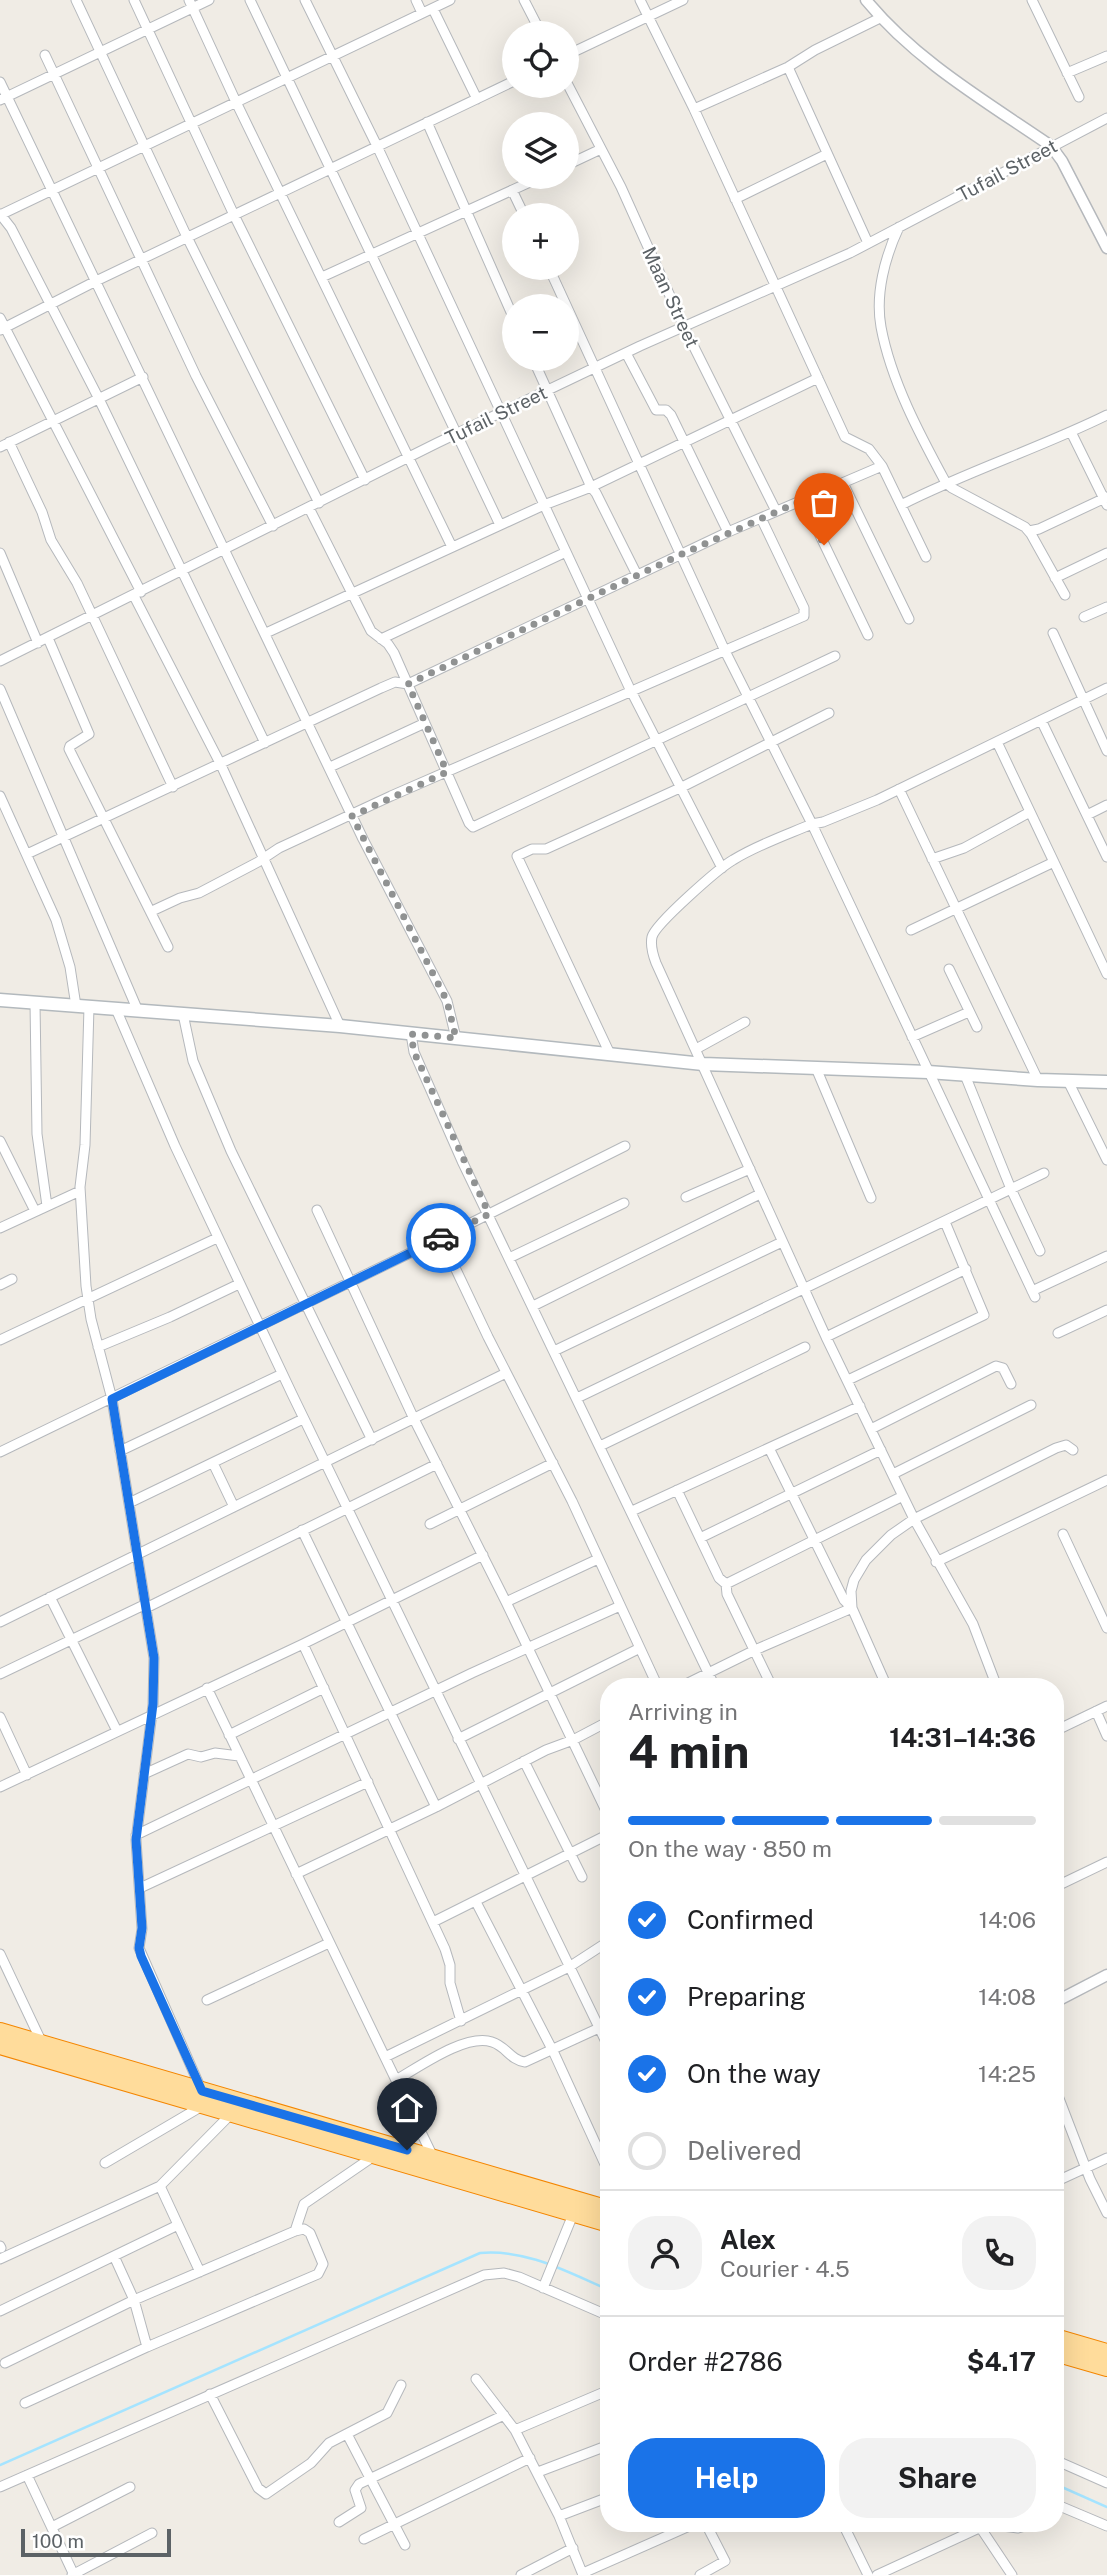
<!DOCTYPE html>
<meta charset="utf-8">
<style>
:root{--surface:#fff;--page:#f2f2f2;--text:#202124;--muted:#757577;--line:#e0e0e0;--accent:#1a73e8}
body{margin:0;font-family:"Public Sans",sans-serif;background:var(--page);color:var(--text);height:100vh;display:flex;flex-direction:column;font-size:26px;white-space:nowrap}
*{box-sizing:border-box;margin:0}
p{font-size:23px;color:var(--muted)}
.icon{flex:none;width:38px;height:38px;fill:none;stroke:currentColor;stroke-width:2;stroke-linecap:round;stroke-linejoin:round}
.map{position:relative;flex:1;overflow:hidden}
.side{position:absolute;left:600px;top:1678px;width:464px;height:854px;display:flex;flex-direction:column;background:var(--surface);border-radius:28px;box-shadow:0 7px 28px #0002}
.side>*{flex:none}
.controls{position:absolute;left:502px;top:21px;display:grid;gap:14px}
.controls a{display:grid;place-items:center;width:77px;height:77px;border-radius:50%;background:var(--surface);box-shadow:0 7px 28px #0002;font-size:35px}
.scale{position:absolute;left:21px;bottom:18px;width:150px;box-sizing:border-box;padding-left:7px;border:4px solid #5c6266;border-top:0;font-size:19px;line-height:24px;white-space:nowrap;color:#5c6266;-webkit-text-stroke:5px #fff;paint-order:stroke}
.pin{position:absolute;display:grid;place-items:center;width:60px;height:60px;color:#fff;margin:-72px -30px;border-radius:50% 50% 50% 0;rotate:-45deg;box-shadow:0 0 7px #0007}
.pin .icon{rotate:45deg}
.courier{position:absolute;display:grid;place-items:center;width:70px;height:70px;margin:-35px;border:5px solid #1a73e8;border-radius:50%;background:#fff;color:#222;box-shadow:0 2px 9px #0007}
.head em{font-style:normal;font-weight:700}
.head div{display:flex;flex-direction:column-reverse}
.head{display:flex;align-items:center;justify-content:space-between;height:119px;padding:0 28px}
h1{font-size:46px;font-weight:700;line-height:52px}
.bar{display:grid;grid-template-columns:repeat(4,1fr);gap:10px 7px;align-content:center;height:84px;padding:0 28px}
.bar i{height:9px;border-radius:5px;background:var(--line)}
.bar .active{background:var(--accent)}
.bar p{grid-column:span 4}
.line{display:flex;align-items:center;gap:18px;padding:0 28px;border-top:2px solid var(--line)}
.line div{flex:1}
.round{display:grid;place-items:center;flex:none;width:74px;height:74px;border-radius:28px;background:var(--page)}
ol{padding:0 28px;list-style:none}
li{display:flex;align-items:center;gap:21px;height:77px}
li p{margin-inline-start:auto}
li .icon{padding:7px;border-radius:50%;background:var(--accent);color:#fff;stroke-width:4}
li:last-child{color:var(--muted)}
li i{width:38px;height:38px;border:4px solid var(--line);border-radius:50%}
.primary-button{display:flex;gap:14px;margin-top:auto;padding:14px 28px}
.primary-button a{flex:1;height:80px;border-radius:28px;background:var(--accent);color:#fff;font-size:28px;font-weight:700;line-height:80px;text-align:center}
.primary-button a+a{background:var(--page);color:var(--text)}
.map>svg:first-child{display:block}
.lines{fill:none;stroke-linecap:round;stroke-linejoin:round}
.stream{stroke:#a5e4ff;stroke-width:2.5}
.minor-casing{stroke:#b5b8bc;stroke-width:11}
.tertiary-casing{stroke:#b5b8bc;stroke-width:13}
.secondary-casing{stroke:#b3b9bd;stroke-width:15}
.trunk-casing{stroke:#f48600;stroke-width:18}
.minor{stroke:#fff;stroke-width:9}
.tertiary{stroke:#fff;stroke-width:10}
.secondary{stroke:#fff;stroke-width:12}
.trunk{stroke:#ffdc9b;stroke-width:16}
.done{stroke:#909292;stroke-width:7;stroke-dasharray:0 12.6}
.route{stroke:#1a73e8;stroke-width:9}
.labels{text-anchor:middle;dominant-baseline:central;stroke-width:5;stroke-linejoin:round;paint-order:stroke}
.street-label{font-size:19px;fill:#5c6266;stroke:#fff}
</style>
<div class="map">
<svg width="1107" height="2575" viewBox="0 0 1107 2575">
<rect width="100%" height="100%" fill="#f0ece5"/>
<g class="lines">
<path class="stream" d="M0,2465L480,2253C527,2249 567,2272 609,2290
M1055,2484L1107,2507"/>
<g class="minor-casing">
<path id="minor" d="M76,0L187,237L319,503
M134,0L234,215L365,480
M189,0L236,102L452,547
M250,0L500,525
M305,0L377,146L629,687L722,868
M416,0L422,13
M524,0L541,33
M640,0L694,109L845,437L869,449L882,466
M1032,0L1079,97
M433,9L477,99
M45,55L196,376L273,526
M567,55L683,0
M788,67L868,243
M1067,73L1107,56
M0,82L363,839L447,1001L456,1038
M567,83L621,187L684,327L776,511
M0,100L209,0
M694,109L788,67L815,50L880,18
M427,122L514,319
M567,165L601,149
M512,190L524,215
M735,199L827,154
M0,214L11,228L99,399L265,743
M0,215L450,0
M899,227C885,257 875,294 881,327C891,381 920,435 946,483L952,488L1025,527L1031,534L1065,595
M549,268L725,651L812,824L1035,1297
M322,277L541,177
M0,318L141,592
M0,330L96,281L514,81
M626,353L656,410H666L671,415L728,532
M533,359L591,487L596,493L637,575
M1071,432L1107,505
M9,442L42,512L51,540L77,583L173,787
M0,447L143,377
M843,483L909,619
M803,500L868,635
M901,505C968,471 1040,448 1107,415
M309,508L371,631L388,644L394,653L469,823L473,827L835,656
M1029,531L1039,529L1107,497
M0,553L38,643
M1055,578L1107,553
M134,596L221,765L340,1026
M1084,617L1107,607
M266,633L544,505L591,487L818,378
M1053,633L1107,751
M48,638L89,734L70,746L69,749L168,947
M381,639L566,552
M0,661L437,443L640,346L850,253L1107,118
M0,689L138,1011
M1041,720L1107,857
M997,742L1107,974
M330,767L425,723
M899,789L1038,1080
M0,796L56,920L70,967L76,1006
M1087,815L1107,805
M27,854L381,688L395,682L408,684L728,532L882,466L926,557
M932,859L964,848L1030,812
M152,911L180,898L199,893L258,862L279,848L391,796L804,616V608L761,518
M911,930L1054,862
M949,969L977,1027
M35,1003L37,1134L47,1206
M89,1007L85,1145L80,1187L86,1286L91,1319L112,1399L154,1658L153,1705L136,1840L142,1929L139,1948L201,2089
M116,1009L175,1146L292,1394L609,2048
M183,1014L193,1061L231,1151L372,1440
M411,1034L414,1052L462,1161L715,1687
M912,1037L969,1012
M696,1049L745,1022
M610,1054L517,856L532,849H546L579,834L682,787L829,713
M816,1068L871,1198
M965,1075L1011,1189L1040,1251
M1068,1081L1107,1160
M0,1141L35,1211
M686,1197L750,1169
M317,1210L414,1419L506,1602L609,1817
M0,1228L80,1191
M441,1238L488,1337L572,1501L658,1687
M509,1258L624,1203
M0,1285L12,1279
M1032,1291L1107,1256
M533,1306L760,1194
M1058,1333L1107,1310
M826,1337L966,1269
M0,1340L217,1238
M98,1347L170,1317L239,1284
M554,1351L782,1242
M848,1380L984,1315L945,1222
M577,1398L1044,1173
M871,1429L996,1366L1003,1368L1011,1384
M600,1446L805,1347
M120,1451L282,1374
M0,1452L441,1238L625,1146
M213,1463L234,1507
M893,1474L1031,1405
M677,1490L719,1578L726,1584L727,1594L772,1687
M129,1503L303,1419
M632,1511L860,1406
M430,1524L553,1463
M302,1530L436,1807
M1063,1534L1107,1628
M700,1538L881,1450
M936,1562L1107,1480
M726,1584L903,1496
M50,1597L117,1731
M506,1602L598,1559
M146,1608L437,1464
M0,1622L506,1373
M303,1644L445,1949L450,1965V1983L461,2021
M0,1674L146,1604
M680,1687L755,1650L852,1608L844,1600L769,1448
M887,1687L852,1608L851,1591L854,1580L866,1560L891,1535L914,1519L1056,1448L1066,1445L1073,1450
M997,1687L973,1624L914,1519L826,1337L656,963C653,955 650,946 652,937C655,924 719,868 733,860C757,845 786,835 812,824L823,822L877,800L1107,688
M207,1688L433,2157
M1096,1711L1107,1736
M0,1717L27,1775
M1055,1731L1107,1706
M229,1735L324,1688
M458,1739L640,1648
M524,1761L582,1877
M144,1774L188,1754L201,1757L215,1753L239,1756
M0,1787L303,1644L483,1555
M136,1835L472,1673L620,1606
M296,1874L436,1807L546,1750L573,1740L609,1721
M1055,1887L1107,1862
M140,1888L368,1782
M476,1902L554,2053L609,2173
M433,1922L609,1834
M0,1954L42,2043
M207,2000L329,1943
M385,2057L569,1967L609,1941
M396,2080C419,2067 466,2033 492,2042C506,2046 510,2060 525,2062L599,2028
M1055,2088L1090,2179L1107,2213
M105,2163L202,2106
M1055,2182L1107,2158
M160,2186L200,2272
M295,2231L304,2204L374,2156
M0,2246L1,2248
M114,2256L134,2300L147,2347
M0,2259L160,2186L232,2113
M543,2288L574,2212
M0,2311L178,2225
M5,2363L134,2300L295,2231L304,2229L310,2233L323,2264L318,2274L147,2347L25,2403
M476,2379L515,2430L559,2516L583,2575
M210,2394L258,2488L266,2494L311,2463L329,2443L387,2413L401,2385
M515,2430L609,2390
M347,2434L405,2545
M1055,2460L1107,2483
M538,2472L609,2445
M27,2475L74,2575
M0,2487L484,2275L504,2273L519,2277L609,2316
M1055,2504L1107,2526
M559,2516L609,2497
M339,2522L361,2508L355,2490L359,2484L504,2415
M843,2524L868,2575
M52,2527L130,2487
M980,2527L1012,2575
M364,2539L530,2458
M583,2573L694,2524
M72,2575L152,2533
M521,2575L573,2548
M700,2575L725,2561L706,2524
M877,2575L977,2529L995,2525L1018,2528L1032,2524"/>
</g>
<g class="tertiary-casing">
<path id="tertiary" d="M866,0C916,61 987,102 1051,146L1062,161L1107,248
M1055,2002L1107,1975"/>
</g>
<g class="secondary-casing">
<path id="secondary" d="M0,1000L340,1026L703,1064L928,1072L1038,1080L1107,1082"/>
</g>
<g class="trunk-casing">
<path id="trunk" d="M0,2031L609,2209
M0,2046L609,2224
M1055,2337L1107,2352
M1055,2353L1107,2368"/>
</g>
<use href="#minor" class="minor"/>
<use href="#tertiary" class="tertiary"/>
<use href="#secondary" class="secondary"/>
<use href="#trunk" class="trunk"/>
</g>
<g class="lines">
<path class="done" d="M441,1238L489,1214L414,1052L411,1034L456,1038L447,1001L352,816L447,772L408,684L680,555L803,500L824,545"/>
<path class="route" d="M407,2150L202,2091L141,1956L139,1948L142,1928L136,1840L153,1704L154,1658L112,1399L441,1238"/>
</g>
<g class="labels">
<g class="street-label">
<text transform="translate(1007 170) rotate(-28)">Tufail Street</text>
<text transform="translate(671 297) rotate(65)">Maan Street</text>
<text transform="translate(496 415) rotate(-26)">Tufail Street</text>
</g>
</g>
</svg>
<div class="controls">
<a><svg class="icon" aria-label="locate" viewBox="0 0 24 24"><circle cx="12" cy="12" r="6"/><path d="M12 2v4M12 18v4M2 12h4M18 12h4"/></svg></a>
<a><svg class="icon" aria-label="layers" viewBox="0 0 24 24"><path d="M12 4l9 5-9 5-9-5zM3 14l9 5 9-5"/></svg></a>
<a>+</a>
<a>−</a>
</div>
<div class="scale">100 m</div>
<div class="pin" style="left:824px;top:545px;background:#ea580c"><svg class="icon" aria-label="bag" viewBox="0 0 24 24"><path d="M5 8h14l-1 12H6zM9 8a3 3 0 0 1 6 0"/></svg></div>
<div class="pin" style="left:407px;top:2150px;background:#1f2937"><svg class="icon" aria-label="home" viewBox="0 0 24 24"><path d="M3 11l9-7 9 7M6 9v11h12V9"/></svg></div>
<div class="courier" style="left:441px;top:1238px"><svg class="icon" aria-label="car" viewBox="0 0 24 24"><path d="M5 17H2v-5l4-1 3-4h7l3 4 3 1v5h-3M9 17h6M6 11h13"/><circle cx="7" cy="17" r="2"/><circle cx="17" cy="17" r="2"/></svg></div>
<section class="side">
<div class="head"><div><h1>4 min</h1><p>Arriving in</p></div><em>14:31–14:36</em></div>
<div class="bar"><i class="active"></i><i class="active"></i><i class="active"></i><i></i><p>On the way · 850 m</p></div>
<ol>
<li><svg class="icon" aria-label="check" viewBox="0 0 24 24"><path d="M5 12l5 5 9-10"/></svg>Confirmed<p>14:06</p></li>
<li><svg class="icon" aria-label="check" viewBox="0 0 24 24"><path d="M5 12l5 5 9-10"/></svg>Preparing<p>14:08</p></li>
<li><svg class="icon" aria-label="check" viewBox="0 0 24 24"><path d="M5 12l5 5 9-10"/></svg>On the way<p>14:25</p></li>
<li><i></i>Delivered</li>
</ol>
<div class="line" style="height:126px"><a class="round"><svg class="icon" aria-label="person" viewBox="0 0 24 24"><circle cx="12" cy="8" r="4"/><path d="M4 21q1-7 8-7t8 7"/></svg></a><div><b>Alex</b><p>Courier · 4.5</p></div><a class="round"><svg class="icon" aria-label="phone" viewBox="0 0 24 24"><path d="M5 4h4l2 5-3 2q2 4 5 5l2-3 5 2v4C11 20 4 13 5 4z"/></svg></a></div>
<div class="line" style="height:91px"><div>Order #2786</div><b>$4.17</b></div>
<div class="primary-button"><a>Help</a><a>Share</a></div>
</section>
</div>
